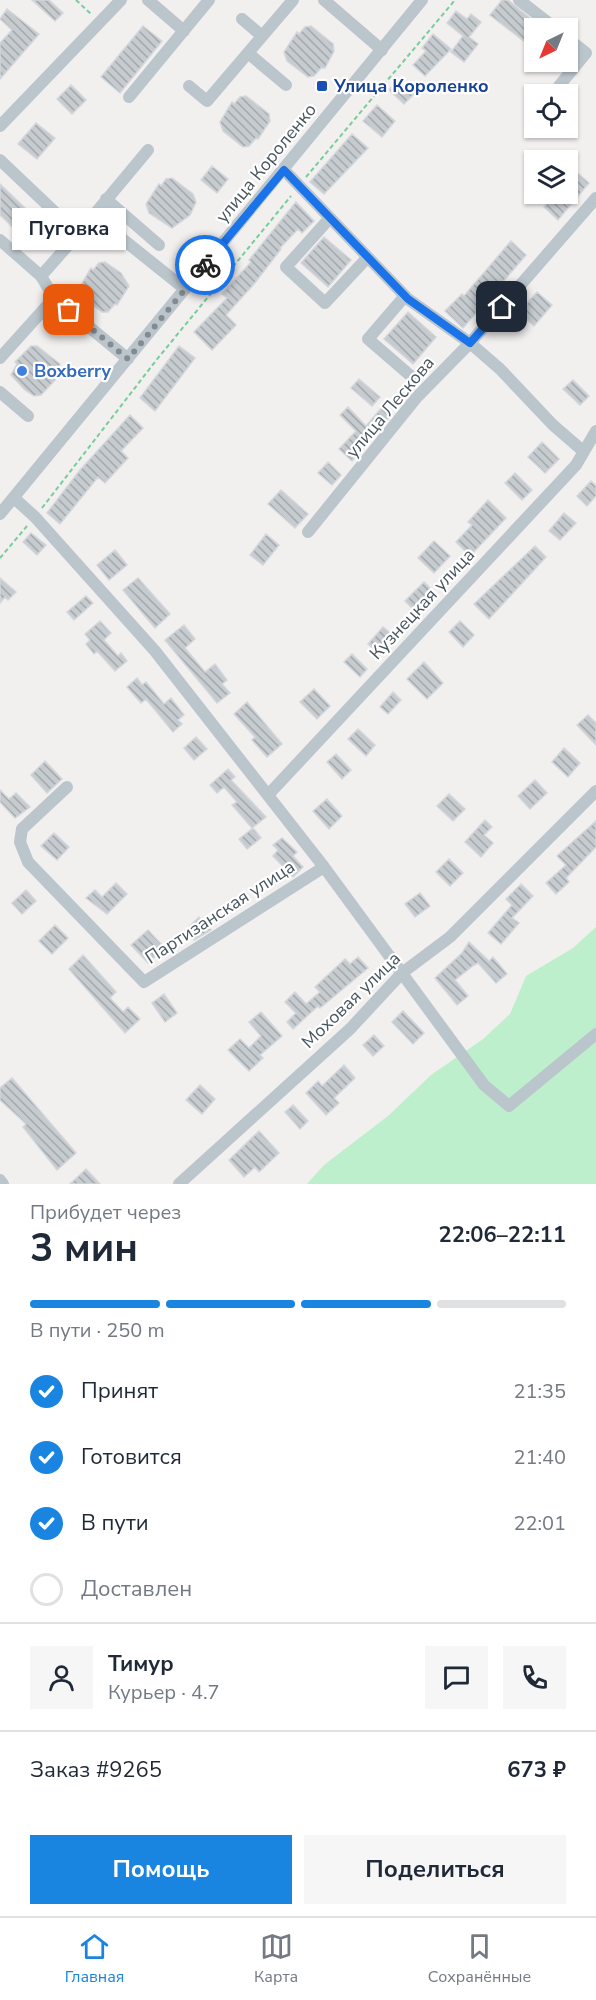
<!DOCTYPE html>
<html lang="ru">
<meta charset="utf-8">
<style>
:root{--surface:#fff;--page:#f6f6f7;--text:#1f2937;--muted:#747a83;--line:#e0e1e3;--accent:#1a84e1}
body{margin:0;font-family:"Nunito Sans",sans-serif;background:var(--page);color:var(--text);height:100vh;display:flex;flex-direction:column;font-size:22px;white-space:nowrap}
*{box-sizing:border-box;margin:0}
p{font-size:20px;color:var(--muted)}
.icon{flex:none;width:33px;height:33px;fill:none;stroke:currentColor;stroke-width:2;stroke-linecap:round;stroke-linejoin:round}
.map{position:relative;height:1184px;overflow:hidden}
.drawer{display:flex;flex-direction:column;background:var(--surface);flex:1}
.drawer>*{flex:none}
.needle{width:39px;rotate:223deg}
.controls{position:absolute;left:524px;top:18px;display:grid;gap:12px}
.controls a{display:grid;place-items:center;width:54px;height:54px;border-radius:0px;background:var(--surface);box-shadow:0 2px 4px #0004;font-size:30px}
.pin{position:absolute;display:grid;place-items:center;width:51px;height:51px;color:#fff;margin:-26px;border-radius:12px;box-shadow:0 3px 9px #0006}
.courier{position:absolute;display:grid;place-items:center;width:60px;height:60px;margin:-30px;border:4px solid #1a73e8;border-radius:50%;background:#fff;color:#222;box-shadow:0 2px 8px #0007}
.bubble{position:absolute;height:42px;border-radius:0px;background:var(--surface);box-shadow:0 2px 4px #0004;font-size:20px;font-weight:700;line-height:42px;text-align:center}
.headline em{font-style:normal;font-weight:700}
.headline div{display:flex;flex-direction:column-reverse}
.headline{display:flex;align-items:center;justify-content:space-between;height:102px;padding:0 30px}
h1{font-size:39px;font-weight:700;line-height:45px}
.bar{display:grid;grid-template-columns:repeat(4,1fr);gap:9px 6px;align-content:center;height:72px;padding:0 30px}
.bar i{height:8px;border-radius:4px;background:var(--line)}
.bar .active{background:var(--accent)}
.bar p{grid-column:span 4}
.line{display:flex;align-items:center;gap:15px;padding:0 30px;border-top:2px solid var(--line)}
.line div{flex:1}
.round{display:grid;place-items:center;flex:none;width:63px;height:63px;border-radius:0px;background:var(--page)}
ol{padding:0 30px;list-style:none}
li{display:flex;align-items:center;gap:18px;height:66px}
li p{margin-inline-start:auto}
li .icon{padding:6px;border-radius:50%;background:var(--accent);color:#fff;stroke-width:4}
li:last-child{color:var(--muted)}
li i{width:33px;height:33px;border:3px solid var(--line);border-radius:50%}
.button{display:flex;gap:12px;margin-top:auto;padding:12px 30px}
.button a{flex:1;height:69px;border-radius:0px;background:var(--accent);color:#fff;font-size:24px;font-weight:700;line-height:69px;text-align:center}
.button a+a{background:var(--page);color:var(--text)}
.tabs{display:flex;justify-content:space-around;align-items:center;height:84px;border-top:2px solid var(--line);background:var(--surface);font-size:16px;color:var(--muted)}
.tabs a{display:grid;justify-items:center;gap:3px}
.tabs .active{color:var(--accent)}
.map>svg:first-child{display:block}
.green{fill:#beefcc}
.building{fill:url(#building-back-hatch);stroke:#d3d6db;stroke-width:1.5}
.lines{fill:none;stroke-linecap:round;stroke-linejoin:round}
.path{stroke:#76cd9a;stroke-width:2;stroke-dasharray:4.5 3;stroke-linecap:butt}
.minor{stroke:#bbc5cc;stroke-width:12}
.done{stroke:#838b90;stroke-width:6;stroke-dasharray:0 10.8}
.route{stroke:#1a73e8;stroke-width:8}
.transit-dot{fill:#1a4fb4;stroke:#fff;stroke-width:2}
.shop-dot{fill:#3f7fe0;stroke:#fff;stroke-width:2}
.labels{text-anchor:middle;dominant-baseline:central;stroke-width:4.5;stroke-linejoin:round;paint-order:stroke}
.transit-label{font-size:18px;font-weight:bold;fill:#164399;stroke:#fff;text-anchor:start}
.street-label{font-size:18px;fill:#47555d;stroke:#fff}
.shop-label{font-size:18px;font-weight:bold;fill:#366cbe;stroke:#fff;text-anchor:start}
</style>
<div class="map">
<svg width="596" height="1184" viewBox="0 0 596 1184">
<defs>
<pattern id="building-back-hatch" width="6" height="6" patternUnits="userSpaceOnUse" patternTransform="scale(1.5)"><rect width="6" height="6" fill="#c6cbcf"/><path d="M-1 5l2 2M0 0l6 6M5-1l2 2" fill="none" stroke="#a3a8ab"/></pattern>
</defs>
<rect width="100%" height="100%" fill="#f2efef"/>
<path class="green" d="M596,927V1184H307L324,1165L388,1116L431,1075L483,1039L510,1014L526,976L573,948Z"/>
<path class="building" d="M32,0H49L63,13L55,21Z
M502,0H508L542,28H534V49L490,15Z
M7,9L39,34L0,79V43L12,30L0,19Z
M456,11L467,19L471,14L481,22L469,37L478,44L464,62L451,52L463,36L447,23Z
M143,26L162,41L120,93L101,77Z
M311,26L333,44L334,51L325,68H321L314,76L308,77L287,61L284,52L297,32L299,34L305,27Z
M433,34L451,49L425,76L413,65L426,51L422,48Z
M398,79L414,94L404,104L389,90Z
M71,85L86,100L72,114L57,99Z
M246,96L269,114L270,121L258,139L256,138L249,146L243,147L223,131L220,122L232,102L234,104L240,97Z
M377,105L395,121L382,137L363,121Z
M36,123L55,138L37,159L18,144Z
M352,134L368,148L324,194L310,182Z
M212,166L228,179L217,193L201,180Z
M573,169L589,183L558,220L544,207L555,194L567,205V177Z
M172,178L193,194L196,202L190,215L172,228L149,213L146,204L159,184L161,186L166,179Z
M0,184L48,230L32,246L0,215Z
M296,202L314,221L302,233L298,229L280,248L281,249L254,284L226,315L236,325L212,350L194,332L227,298L222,294L251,262L249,260Z
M324,237L351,260L328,287L301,263Z
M511,241L526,255L463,328L445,311L462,294L464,296Z
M105,262L121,273L129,286L117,305L115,304L108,312H102L82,297L79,288L91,268L93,270L99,263Z
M537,292L552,305L534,326L519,312Z
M408,312L436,337L413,364L384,339Z
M31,346H37L60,364L57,378L41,395L34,396L25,390L11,375L17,364L15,362Z
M179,346L195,358L155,411L140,398Z
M359,379L380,397L372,406L351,388Z
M573,380L589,396L580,405L563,389Z
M383,406L392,414L352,461L339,449L356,431L340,415L348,407L366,426Z
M130,415L143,428L121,451L128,458L105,483L98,477L60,524L47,513L80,470Z
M542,442L559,459L545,473L528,457Z
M328,462L341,475L332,485L318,473Z
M515,473L532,490L522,500L505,483Z
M591,481L596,486V496L587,506L577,496Z
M281,490L308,514L295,528L268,504Z
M488,500L506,518L470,556L456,542L472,525L468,522Z
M564,513L576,523L560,540L549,531Z
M31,533L46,545L37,555L23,542Z
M266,534L279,545L263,565L250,555Z
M434,541L450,556L434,573L418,558Z
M535,546L546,557L489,619L474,604Z
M115,550L127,565L109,580L97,565Z
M0,578L16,592L8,600L5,597L0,603Z
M138,578L170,614L155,628L123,590Z
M424,582L436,594L417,613L405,601Z
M86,596L93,603L74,620L67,612Z
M100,621L111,633L104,640L118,656L121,653L127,661L115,671L97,651L94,654L86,644L90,640L85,634Z
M460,621L474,635L463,647L449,632Z
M184,625L195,639L185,648L205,672L215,664L227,680L222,684L230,693L217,703L165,640Z
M383,627L394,636L379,654L368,644Z
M352,654L367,669L360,677L344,662Z
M424,662L443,683L427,699L407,679Z
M137,678L142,685L146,682L164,704L171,698L184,715L178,720L182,724L173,732L146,699L141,703L127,687Z
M314,689L330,706L317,719L300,702Z
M393,692L401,700L388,714L380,707Z
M247,702L282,744L267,757L252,740L255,737L234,714Z
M588,715L596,723V745L577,725Z
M358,729L375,745L366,756L348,739Z
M196,737L207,749L194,760L184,748Z
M564,748L580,763L568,777L552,762Z
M336,754L351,770L342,779L327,762Z
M45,761L62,779L47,793L31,775Z
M228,769L235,777L231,780L266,817L252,828L232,805L237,802L224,787L217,793L210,785Z
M535,780L547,793L530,809L518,796Z
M0,790L9,799L16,793L30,807L15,818L0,802Z
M449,794L465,809L453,821L437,806Z
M327,799L342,816L329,829L313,811Z
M485,820L492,827L484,835L493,843L481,857L465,842Z
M596,821V847L566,878L569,882L556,894L546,883L566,865L557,856Z
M253,828L261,838L247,849L239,839Z
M54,833L69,847L57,860L41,846Z
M282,838L297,852L293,856L303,867L293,877L273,856L278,850L273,845Z
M449,859L463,873L450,886L436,872Z
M116,883L127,894L107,914L86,898L95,890L102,897Z
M521,884L533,896L512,918L519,923L501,944L488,933L512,905L506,899Z
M26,890L36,901L22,914L12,903Z
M420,893L430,906L415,917L405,904Z
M199,917L211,930L194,940L185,931Z
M55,925L68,938L52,954L39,941Z
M148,930L165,948L148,963L131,945Z
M469,942L489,961L493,957L507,974L496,983L478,963L474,965L455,980L468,996L457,1005L435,978L462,953Z
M83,955L116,992L110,998L123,1012L128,1007L140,1019L125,1033L69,969Z
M358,957L368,968L320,1008L318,1006L293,1029L287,1022L296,1013L285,1002L295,992L306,1004L320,992L315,987L345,959L350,964Z
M164,994L177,1013L165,1022L152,1003Z
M403,1011L424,1033L413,1044L392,1022Z
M261,1012L282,1036L260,1055L263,1058L249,1071L228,1050L240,1039L249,1048L261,1036L249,1022Z
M374,1035L384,1046L373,1056L363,1045Z
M344,1065L355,1078L334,1098L339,1103L326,1115L306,1093L318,1081L322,1086Z
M12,1078L76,1153L57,1170L23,1127L26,1124L0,1100V1088Z
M200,1085L215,1099L202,1114L186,1100Z
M293,1105L308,1121L300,1129L285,1112Z
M259,1131L279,1153L259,1172L255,1167L244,1177L229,1160Z
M86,1169L100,1184H70Z"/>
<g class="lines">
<path class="path" d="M76,0L91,14
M306,177L455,0
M42,508L158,358L291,196
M0,558L27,526"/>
<path class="minor" d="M148,0L184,31
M324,0L382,50
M519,0L555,28
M242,19L262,36
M248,53L286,85
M189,86L207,101L293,0
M559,86L586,53L567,38
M129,97L209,0
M0,126L121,0
M148,150L78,234L115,233L185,289
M0,160L78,234L41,276
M284,170L408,299L470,343L500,369L553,425L583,451
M106,199L159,245
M329,219L286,267L325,303L367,258
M0,240L41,276L54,298L128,359
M405,296L368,339L412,377
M0,358L54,298
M0,392L28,416
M14,498L35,517L155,651L324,867L484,1085L509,1106L596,1034
M0,514L422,0
M308,532L417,397L470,343L596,198
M67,787L22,829L20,842L28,862L144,982L324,867
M268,795L576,465L596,431
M0,1180L3,1184
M179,1184L350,1029L402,973L450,937L596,791"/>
</g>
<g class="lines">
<path class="done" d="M69,310L128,359L205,265"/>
<path class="route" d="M205,265L284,170L408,299L470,343L502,307"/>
</g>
<rect class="transit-dot" x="316" y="80" width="12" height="12" rx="3"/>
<circle class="shop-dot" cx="22" cy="371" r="6"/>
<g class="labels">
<g class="transit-label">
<text x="334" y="86">Улица Короленко</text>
</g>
<g class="street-label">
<text transform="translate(266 163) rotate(-51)">улица Короленко</text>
<text transform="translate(390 407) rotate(-50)">улица Лескова</text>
<text transform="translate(422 604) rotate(-47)">Кузнецкая улица</text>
<text transform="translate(220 912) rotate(-33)">Партизанская улица</text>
<text transform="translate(351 1000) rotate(-44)">Моховая улица</text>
</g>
<g class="shop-label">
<text x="34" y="371">Boxberry</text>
</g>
</g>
</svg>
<div class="controls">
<a><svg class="needle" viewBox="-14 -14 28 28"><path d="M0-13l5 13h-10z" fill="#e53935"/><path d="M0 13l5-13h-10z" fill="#747a83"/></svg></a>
<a><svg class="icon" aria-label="locate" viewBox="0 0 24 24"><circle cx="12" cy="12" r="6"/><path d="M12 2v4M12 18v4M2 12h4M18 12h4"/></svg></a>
<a><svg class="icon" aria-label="layers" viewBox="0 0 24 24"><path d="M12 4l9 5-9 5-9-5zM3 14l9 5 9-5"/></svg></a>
</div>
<div class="pin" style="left:69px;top:310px;background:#ea580c"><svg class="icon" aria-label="bag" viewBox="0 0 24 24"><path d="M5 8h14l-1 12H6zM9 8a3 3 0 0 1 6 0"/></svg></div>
<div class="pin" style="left:502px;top:307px;background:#1f2937"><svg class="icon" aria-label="home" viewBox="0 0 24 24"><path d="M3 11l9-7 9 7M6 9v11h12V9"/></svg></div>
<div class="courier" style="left:205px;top:265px"><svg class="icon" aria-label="bike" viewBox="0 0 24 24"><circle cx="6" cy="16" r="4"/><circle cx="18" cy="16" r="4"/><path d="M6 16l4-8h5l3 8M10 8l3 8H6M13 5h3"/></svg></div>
<div class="bubble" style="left:12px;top:208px;width:114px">Пуговка</div>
</div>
<section class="drawer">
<div class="headline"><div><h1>3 мин</h1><p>Прибудет через</p></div><em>22:06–22:11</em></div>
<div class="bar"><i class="active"></i><i class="active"></i><i class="active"></i><i></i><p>В пути · 250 m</p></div>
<ol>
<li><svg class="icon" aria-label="check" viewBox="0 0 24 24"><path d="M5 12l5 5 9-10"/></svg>Принят<p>21:35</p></li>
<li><svg class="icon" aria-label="check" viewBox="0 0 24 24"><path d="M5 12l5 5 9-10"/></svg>Готовится<p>21:40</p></li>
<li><svg class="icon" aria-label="check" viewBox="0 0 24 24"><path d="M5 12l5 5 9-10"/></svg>В пути<p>22:01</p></li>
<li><i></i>Доставлен</li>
</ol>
<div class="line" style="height:108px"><a class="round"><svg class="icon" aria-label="person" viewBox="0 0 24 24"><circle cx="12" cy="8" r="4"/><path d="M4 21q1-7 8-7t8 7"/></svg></a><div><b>Тимур</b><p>Курьер · 4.7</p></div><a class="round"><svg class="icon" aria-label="chat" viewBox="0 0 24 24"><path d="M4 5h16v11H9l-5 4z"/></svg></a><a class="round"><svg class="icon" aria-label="phone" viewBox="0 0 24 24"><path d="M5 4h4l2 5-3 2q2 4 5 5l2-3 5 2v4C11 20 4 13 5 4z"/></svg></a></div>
<div class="line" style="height:78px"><div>Заказ #9265</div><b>673 ₽</b></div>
<div class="button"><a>Помощь</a><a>Поделиться</a></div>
</section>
<nav class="tabs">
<a class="active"><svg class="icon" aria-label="home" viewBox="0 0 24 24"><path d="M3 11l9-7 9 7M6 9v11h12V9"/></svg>Главная</a>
<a><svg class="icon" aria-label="map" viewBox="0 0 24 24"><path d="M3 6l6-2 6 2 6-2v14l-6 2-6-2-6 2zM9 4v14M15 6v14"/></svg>Карта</a>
<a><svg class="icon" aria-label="saved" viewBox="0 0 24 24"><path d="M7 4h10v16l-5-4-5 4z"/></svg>Сохранённые</a>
</nav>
